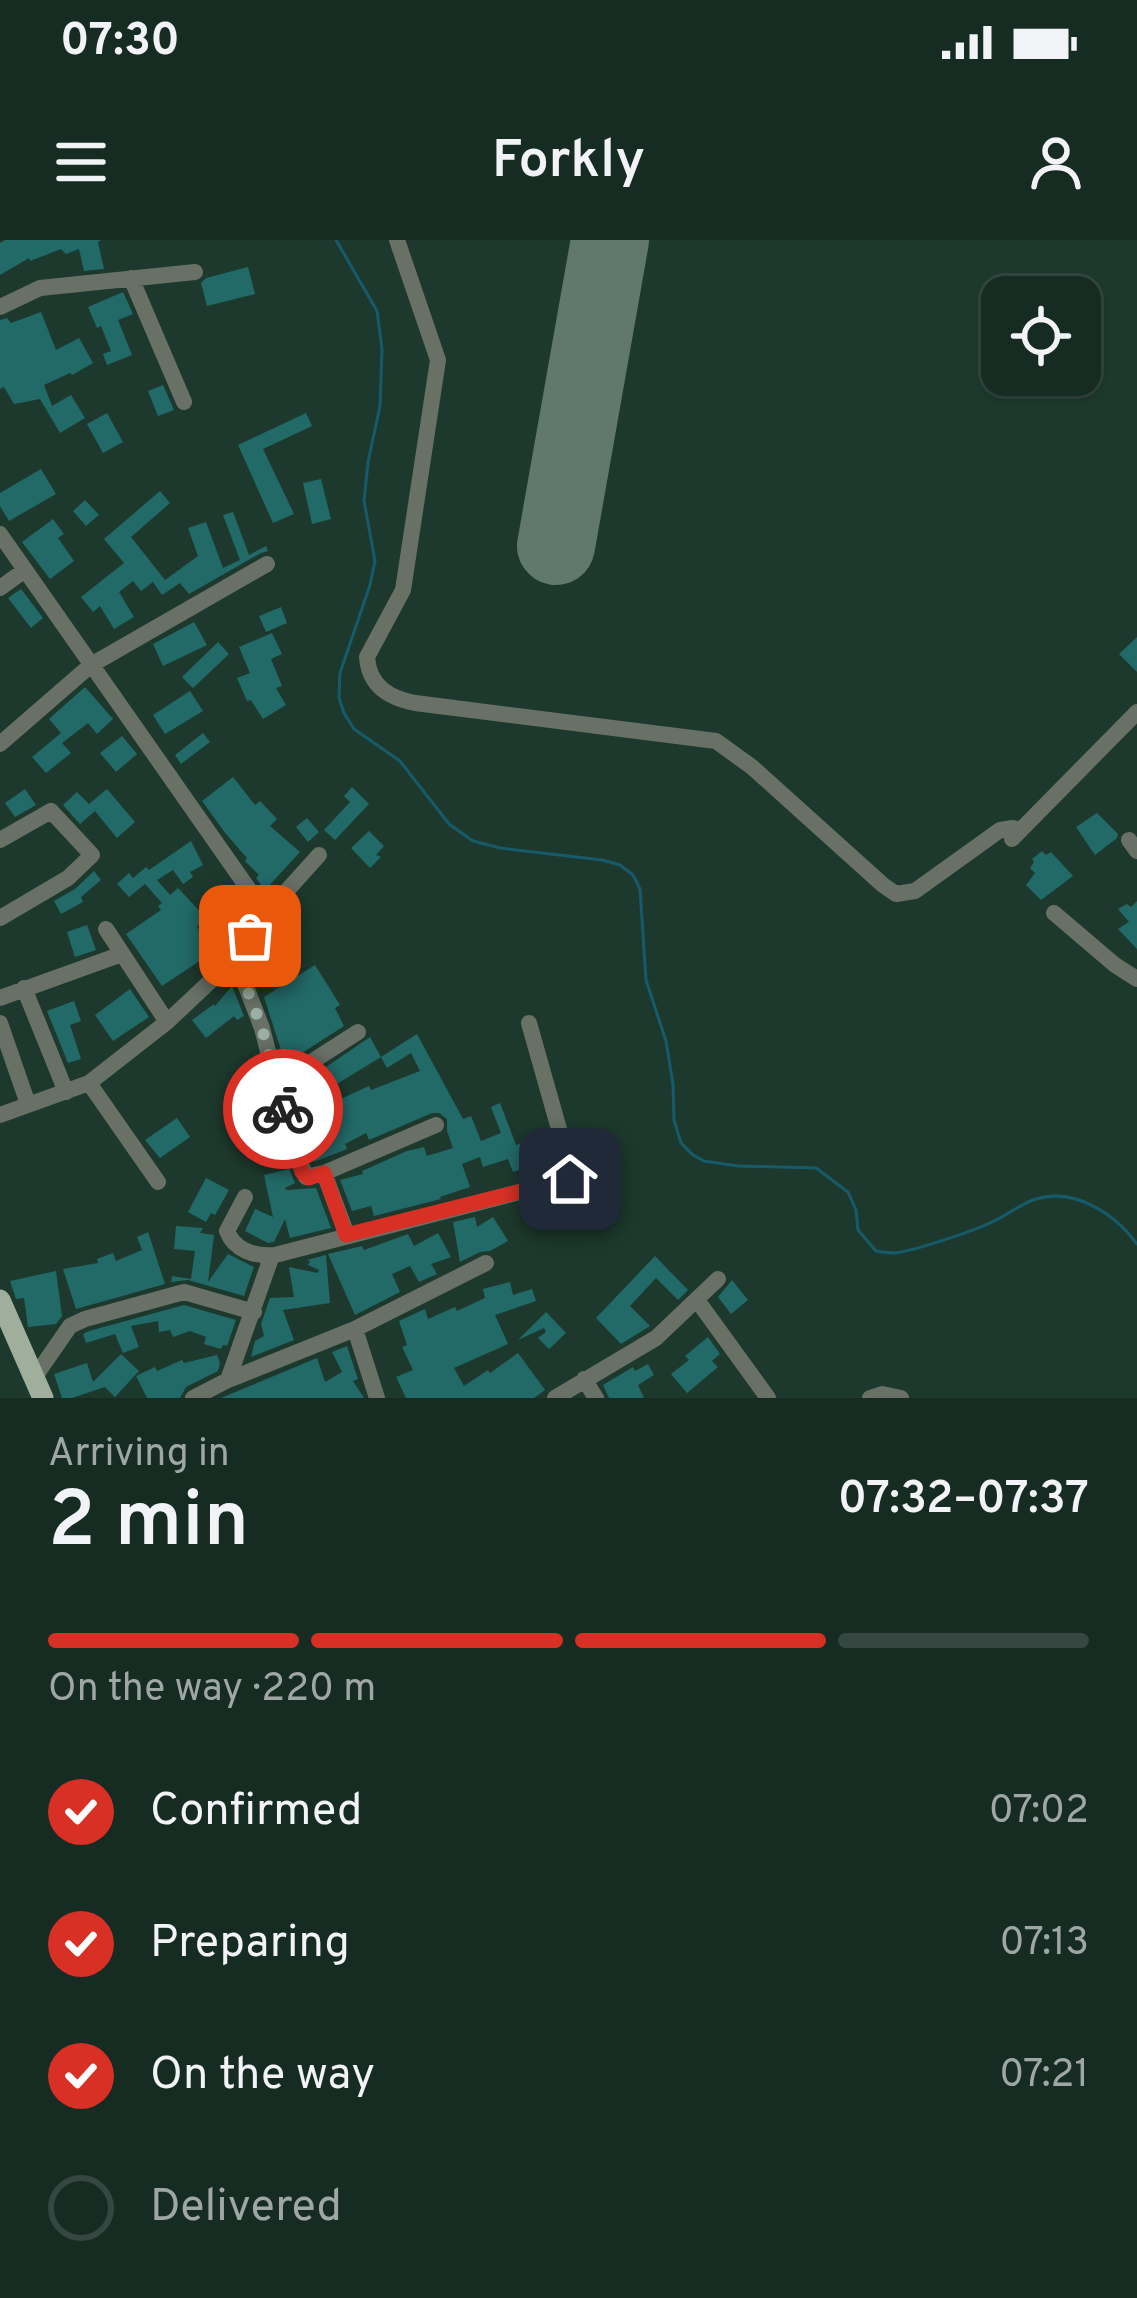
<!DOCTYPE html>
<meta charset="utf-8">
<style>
:root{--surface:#162b22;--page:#1f332a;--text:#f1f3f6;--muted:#9ea7a5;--line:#354740;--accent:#d93025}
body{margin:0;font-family:Overpass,sans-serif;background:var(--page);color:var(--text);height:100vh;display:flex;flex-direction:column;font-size:45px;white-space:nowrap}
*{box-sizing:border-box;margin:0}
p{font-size:39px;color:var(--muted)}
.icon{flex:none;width:66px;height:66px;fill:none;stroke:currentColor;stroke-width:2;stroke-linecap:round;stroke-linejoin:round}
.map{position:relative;height:1158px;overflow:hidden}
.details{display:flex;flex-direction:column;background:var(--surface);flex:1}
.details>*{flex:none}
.fabs{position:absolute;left:981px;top:36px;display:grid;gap:24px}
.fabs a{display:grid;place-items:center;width:120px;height:120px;border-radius:24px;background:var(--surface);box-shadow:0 3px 9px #0004,0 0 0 3px var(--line);font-size:60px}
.pin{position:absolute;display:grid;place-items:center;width:102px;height:102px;color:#fff;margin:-51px;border-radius:24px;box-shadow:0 6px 18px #0006}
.courier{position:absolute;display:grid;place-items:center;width:120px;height:120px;margin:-60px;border:9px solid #d93025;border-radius:50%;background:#fff;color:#222;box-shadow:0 3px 15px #0007}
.summary em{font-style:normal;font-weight:600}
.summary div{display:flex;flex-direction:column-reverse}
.summary{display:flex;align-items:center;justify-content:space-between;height:204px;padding:0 48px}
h1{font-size:78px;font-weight:600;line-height:90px}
.bar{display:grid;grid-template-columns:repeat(4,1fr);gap:18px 12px;align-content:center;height:144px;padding:0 48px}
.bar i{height:15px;border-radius:9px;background:var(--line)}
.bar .current{background:var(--accent)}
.bar p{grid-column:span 4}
ol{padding:0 48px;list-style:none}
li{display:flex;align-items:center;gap:36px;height:132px}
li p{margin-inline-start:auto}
li .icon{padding:12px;border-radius:50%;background:var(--accent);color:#fff;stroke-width:4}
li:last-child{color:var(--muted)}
li i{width:66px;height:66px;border:6px solid var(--line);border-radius:50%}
.status{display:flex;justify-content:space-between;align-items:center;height:84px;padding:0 60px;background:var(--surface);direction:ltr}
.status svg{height:33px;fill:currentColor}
header{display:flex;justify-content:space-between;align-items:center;height:156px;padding:0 48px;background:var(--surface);font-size:54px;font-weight:600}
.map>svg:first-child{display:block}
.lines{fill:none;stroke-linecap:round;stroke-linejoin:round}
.stream{stroke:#175b6b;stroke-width:3}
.runway{stroke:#60786e;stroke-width:78}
.building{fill:#226a68;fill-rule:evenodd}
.minor{stroke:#697167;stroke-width:16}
.major{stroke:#9faf9b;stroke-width:21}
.done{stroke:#9bafa6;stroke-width:12;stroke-dasharray:0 21.6}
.route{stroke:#d93025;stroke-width:15}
</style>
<div class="status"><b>07:30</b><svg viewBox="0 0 49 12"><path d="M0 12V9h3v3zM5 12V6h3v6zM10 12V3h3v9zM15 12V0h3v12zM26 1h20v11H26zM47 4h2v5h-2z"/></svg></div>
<header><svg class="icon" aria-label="menu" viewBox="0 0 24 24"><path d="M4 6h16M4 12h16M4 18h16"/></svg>Forkly<svg class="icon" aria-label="person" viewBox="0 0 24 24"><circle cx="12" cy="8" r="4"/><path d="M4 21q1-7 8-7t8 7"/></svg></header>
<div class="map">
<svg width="1137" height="1158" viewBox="0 0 1137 1158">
<rect width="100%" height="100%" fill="#1d392d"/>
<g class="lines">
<path class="stream" d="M336,0L377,71L382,109L380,166L368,222L364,261L375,321L370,345L340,433L339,458L344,473L354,489L400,521L449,584L473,601L500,608L602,620L620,625L633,635L640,649L646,740L666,801L673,844L674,880L681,903L693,915L704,921L738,926L816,928L848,952L856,970L858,990L876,1011C882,1012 888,1013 895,1013C913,1011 974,991 992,982C1006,976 1019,965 1033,960C1073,946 1114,973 1137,1004"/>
<path class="runway" d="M556,306L610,0"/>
</g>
<path class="building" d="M5,0H101L98,2L104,29L84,31L79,9L66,14L61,9L30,21L29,18L0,35V3Z
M248,27L255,54L207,66L201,43L206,38Z
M123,52L133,74L118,80L132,115L107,125L103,114L111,111L101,86L97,88L88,67Z
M41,72L56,110L79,98L93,123L72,135L70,133L44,145L52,166L71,155L85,178L60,193L40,159L14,164L4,147L0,149V80L7,78L11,83Z
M163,145L174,170L158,176L148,151Z
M107,173L123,202L103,213L87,184Z
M306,173L312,186L263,209L294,274L273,283L238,205Z
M41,229L56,254L9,281L0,266V253Z
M321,239L331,279L312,284L303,243Z
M160,251L170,263L131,297L165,340L198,316L188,288L206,282L223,328L240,320L223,275L233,272L249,315L266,306L268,311L261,313L189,354L180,343L162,355L153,342L141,351L133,341L119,352L134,377L114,389L100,366L93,372L81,357L124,323L104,299Z
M85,260L99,275L86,286L73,271Z
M53,279L64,294L58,298L74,321L50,339L22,302Z
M21,349L43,378L31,388L8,358Z
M281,367L287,383L266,392L259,376Z
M194,382L207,405L163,426L153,404Z
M272,393L282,414L271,419L282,446L276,448L286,465L263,479L251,460L247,461L237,438L250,433L239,407Z
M1137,397V432L1119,414Z
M218,402L229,414L193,448L182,437Z
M85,447L113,479L97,494L88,483L62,503L71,513L46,533L32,517L61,493L49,479Z
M190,451L203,471L165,494L153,475Z
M203,493L210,502L181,524L175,515Z
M122,496L137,514L116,532L100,513Z
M233,537L255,565L260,561L277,579L270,586L300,612L265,650L256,638L259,635L245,621L247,618L226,594L202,561Z
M352,547L369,564L335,600L324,590L350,562L344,556Z
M25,549L36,565L15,577L5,563Z
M107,549L135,582L117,598L95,571L80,584L63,565L77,552L89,564Z
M1097,573L1118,594L1117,598L1095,615L1076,587Z
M307,578L319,592L308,602L296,587Z
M369,591L384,606L376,615L381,617L370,628L351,608Z
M191,601L203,625L190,632L193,637L183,644L173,630L157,640L170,655L178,648L206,678L197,687L209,701L240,675L245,681L225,710L207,726L201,720L162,746L126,694L161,670L158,666L162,663L145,644L129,657L117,644L129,633L133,638L146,627L149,630Z
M1042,611L1046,615L1051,612L1073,636L1041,660L1026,645L1035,633L1030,628L1034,622L1032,619Z
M94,631L101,640L81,657L83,662L61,674L54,661L75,649Z
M1137,661V709L1118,689L1129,682L1118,669L1127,664L1131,667Z
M87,685L96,710L75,717L67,692Z
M315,725L340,765L335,768L344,786L288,822L281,810L264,757Z
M232,746L244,776L237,780L234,776L206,798L192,780L214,764L215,766Z
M130,749L149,777L113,801L95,775Z
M74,761L81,781L70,785L81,819L68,823L47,771Z
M417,794L463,879L471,876L481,901L501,893L491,867L500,863L516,905L545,898L550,920L545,922L548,932L538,934L530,926L513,932L508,919L483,927L480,917L462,924L470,947L440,957L441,959L374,976L371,966L352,971L340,940L363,934L362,931L407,911L424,907L427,916L453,908L447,891V879L439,873H432L369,900L366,893L345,904L347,909L314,922L302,893L293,857H308L314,871L369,846L371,850L420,831L411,813L387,828L381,817ZM303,877H321L333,901L313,912Z
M370,797L381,817L319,855L310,838Z
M177,878L190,897L160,918L145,900Z
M289,929L295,943L285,948L286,950L316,948L331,988L290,998L285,979L274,1002L268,1003L245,991L255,969L273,977L264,935Z
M206,938L229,950L215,975L211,973L206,982L188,972Z
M475,977L477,987L493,977L508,1001L490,1011L480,1012L460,1022L453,982Z
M176,986L203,988L200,993L214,995L208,1042L228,1014L254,1027L244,1056L188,1040L171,1042L172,1036L191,1039L195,1011L174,1009Z
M148,992L165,1044L76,1069L63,1029L98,1023L97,1019L113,1013L116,1021L142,1010L137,997Z
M438,993L451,1017L431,1024L437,1034L419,1042L410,1026L392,1034L400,1052L355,1075L328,1014L362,1006L364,1010L408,994L414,1006Z
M326,1015L330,1063L283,1070L294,1100L251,1117L255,1101L264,1096L261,1084L270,1058L294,1057L289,1027L318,1033L319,1030L308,1025L310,1021L307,1020Z
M655,1016L688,1050L678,1060L656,1038L630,1066L650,1086L621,1104L596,1078Z
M56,1031L62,1076L56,1084L28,1087L24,1058L16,1059L10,1041Z
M732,1040L748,1060L731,1074L718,1057Z
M510,1042L513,1055L532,1049L536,1061L495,1075L508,1104L454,1128L464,1146L488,1130L490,1133L518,1113L545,1150L534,1158H406L396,1137L413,1130L402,1107L407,1105L399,1081L425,1069L428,1079L455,1067L457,1071L485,1058L483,1049Z
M184,1065L236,1080L227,1106L223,1105L221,1109L204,1104L206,1097L190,1091L173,1097L170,1090L159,1092L158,1081L131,1086L139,1107L123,1113L115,1094L86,1103L83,1094L89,1091Z
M546,1072L566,1093L549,1109L538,1098L546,1092L544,1088L518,1100Z
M708,1097L720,1114L712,1121L718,1127L687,1153L671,1134L689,1120L685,1116Z
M347,1106L358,1139L353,1141L364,1158H221L317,1118L325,1142L342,1132L332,1112Z
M121,1114L139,1131L115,1157L105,1147L72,1158H62L54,1134L87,1123L93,1142Z
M217,1115L220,1123L218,1131L186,1147L180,1158H147L136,1136L155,1127L157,1131L182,1120L184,1123Z
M648,1124L654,1135L638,1145L644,1158H609L603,1145L633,1127L635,1131Z"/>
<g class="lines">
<path class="minor" d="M397,0L438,120L403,350L367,417C369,446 389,458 415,463L716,501L752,527L883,645L896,654L915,651L1000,590L1013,588L1019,591
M131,38L184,162
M0,67L40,48L195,32
M0,294L266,674
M0,348L25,330
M0,504L91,425L267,324
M1012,599L1137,472
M0,600L51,571L92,615L68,638L0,678
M1129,600L1137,611
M1054,673L1115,725L1137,739
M106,689L167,782
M235,718L262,788L290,897L306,937L324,933L436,885
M24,748L66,852
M0,758L122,714
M0,783L28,864
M89,843L158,942
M277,844L358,792
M0,875L89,843L167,782L235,718L266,674L319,615
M324,933L347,995
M245,957L227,991C234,1010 255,1017 275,1015
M697,1060L768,1158
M355,1089L377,1158
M34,1138L70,1086L85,1079L184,1052L254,1072
M584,1139L596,1158
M228,1140L271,1018L275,1015L570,939V928L529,783
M193,1158L228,1140L355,1089L486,1023
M555,1158L656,1098L718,1039
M870,1158L882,1154L901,1158"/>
<path class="major" d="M0,1060L43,1158"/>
</g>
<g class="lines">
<path class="done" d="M250,696L235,718L262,788L283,869"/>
<path class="route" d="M283,869L302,932L309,938L324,933L346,995L570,939"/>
</g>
</svg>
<div class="fabs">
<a><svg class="icon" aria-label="locate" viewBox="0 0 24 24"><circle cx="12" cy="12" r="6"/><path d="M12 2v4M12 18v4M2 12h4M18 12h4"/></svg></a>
</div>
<div class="pin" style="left:250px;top:696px;background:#ea580c"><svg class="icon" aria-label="bag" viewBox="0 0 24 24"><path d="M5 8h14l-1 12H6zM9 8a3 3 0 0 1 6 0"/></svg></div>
<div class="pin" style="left:570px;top:939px;background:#1f2937"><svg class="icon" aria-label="home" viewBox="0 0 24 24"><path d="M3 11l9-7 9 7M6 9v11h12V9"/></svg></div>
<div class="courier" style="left:283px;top:869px"><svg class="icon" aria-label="bike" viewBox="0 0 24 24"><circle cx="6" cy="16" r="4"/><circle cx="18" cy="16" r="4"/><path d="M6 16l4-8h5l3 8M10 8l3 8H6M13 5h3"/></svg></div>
</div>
<section class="details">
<div class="summary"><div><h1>2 min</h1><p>Arriving in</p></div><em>07:32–07:37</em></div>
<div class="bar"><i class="current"></i><i class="current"></i><i class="current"></i><i></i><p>On the way · 220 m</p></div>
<ol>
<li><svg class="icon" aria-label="check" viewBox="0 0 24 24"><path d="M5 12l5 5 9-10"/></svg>Confirmed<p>07:02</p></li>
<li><svg class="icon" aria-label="check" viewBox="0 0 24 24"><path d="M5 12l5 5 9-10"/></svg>Preparing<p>07:13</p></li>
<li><svg class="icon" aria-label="check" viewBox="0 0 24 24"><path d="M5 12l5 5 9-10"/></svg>On the way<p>07:21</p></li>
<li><i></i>Delivered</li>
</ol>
</section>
